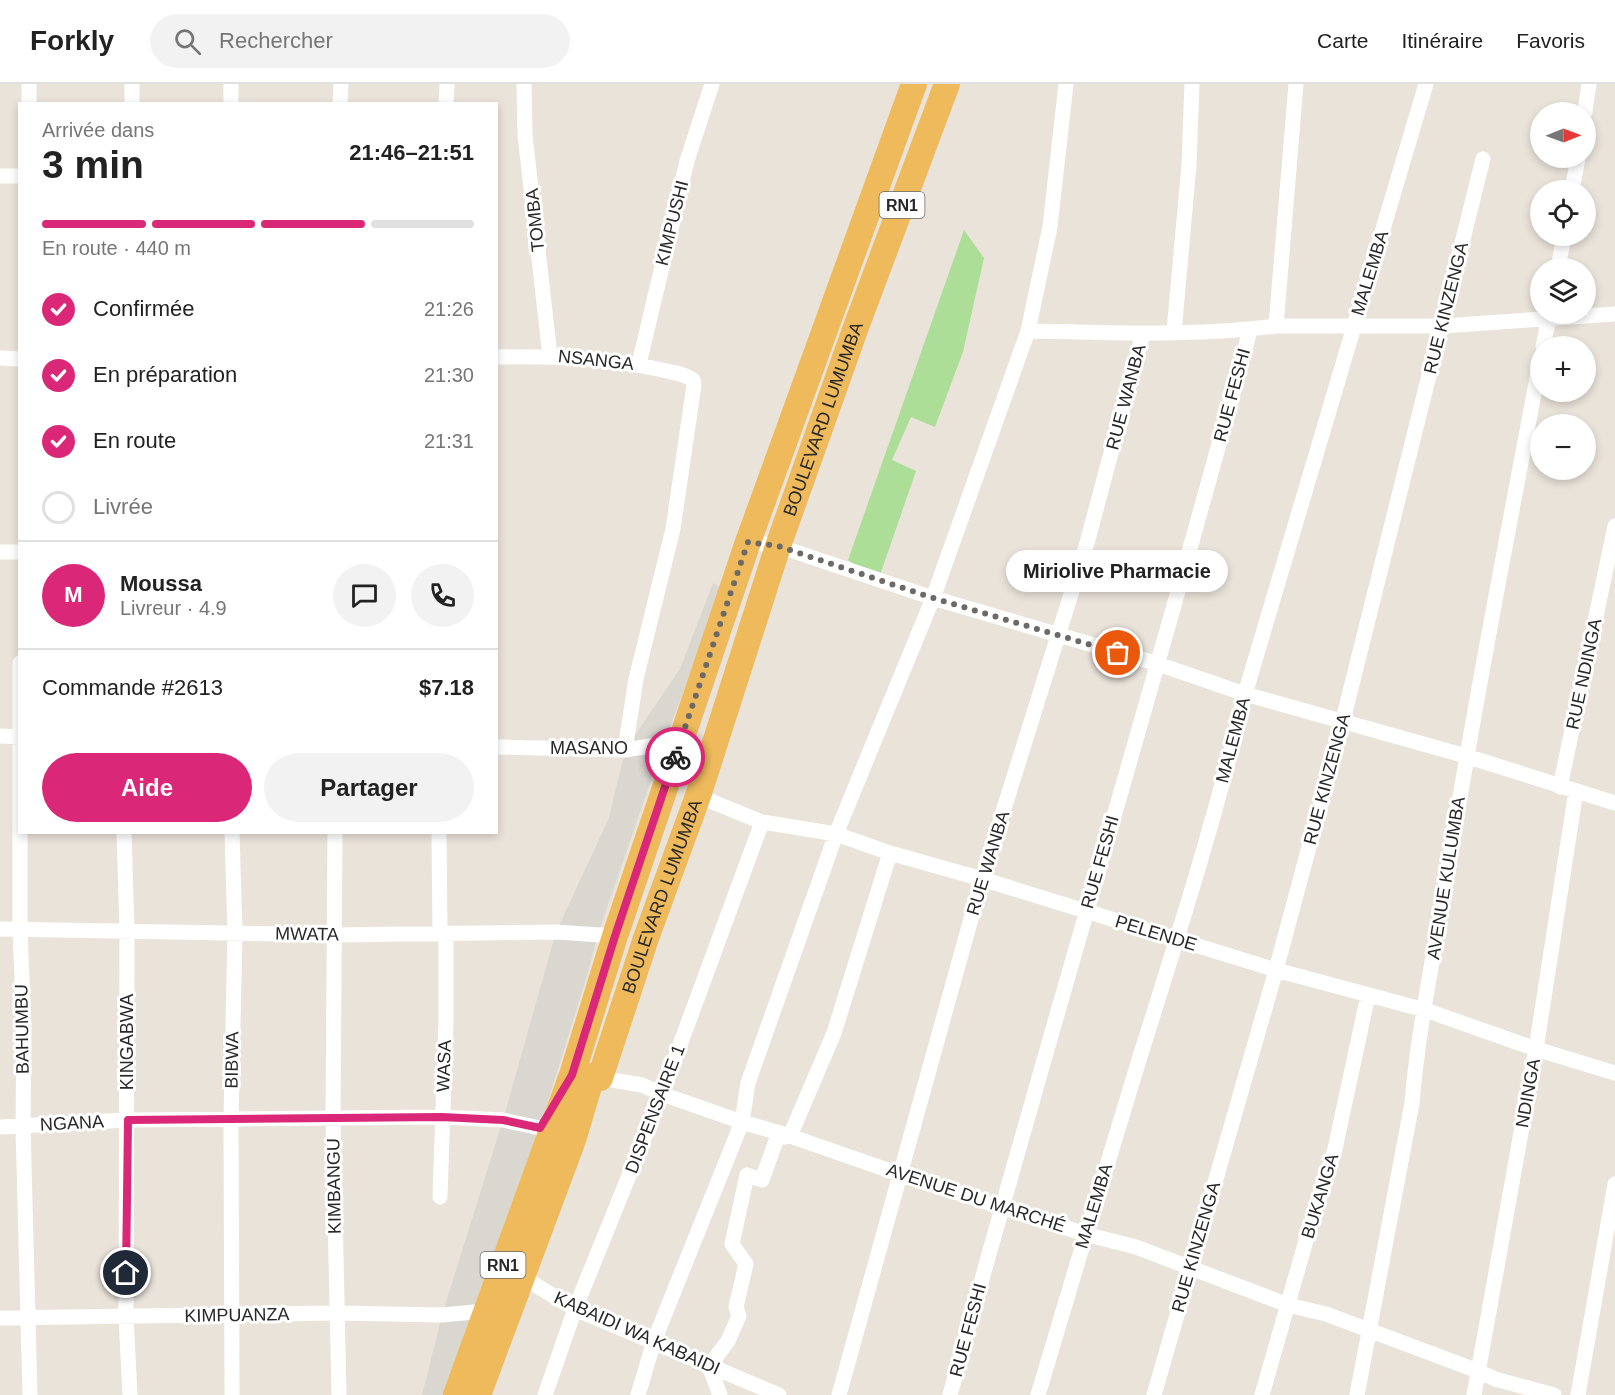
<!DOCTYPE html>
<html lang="fr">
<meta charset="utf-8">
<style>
:root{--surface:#fff;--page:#f2f2f2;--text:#222;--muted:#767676;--line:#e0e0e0;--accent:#db2777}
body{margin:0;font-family:Helvetica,sans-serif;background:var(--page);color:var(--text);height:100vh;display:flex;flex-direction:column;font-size:22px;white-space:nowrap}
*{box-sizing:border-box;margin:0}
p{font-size:20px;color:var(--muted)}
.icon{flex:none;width:33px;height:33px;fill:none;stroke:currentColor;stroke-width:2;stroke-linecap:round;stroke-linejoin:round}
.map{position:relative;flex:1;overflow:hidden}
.sheet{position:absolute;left:18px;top:18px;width:480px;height:732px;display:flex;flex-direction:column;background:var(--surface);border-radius:0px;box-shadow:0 3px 9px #0003}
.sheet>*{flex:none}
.needle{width:39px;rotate:89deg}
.tools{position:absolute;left:1530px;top:18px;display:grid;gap:12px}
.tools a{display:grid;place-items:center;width:66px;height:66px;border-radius:50%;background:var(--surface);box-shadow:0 3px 9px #0003;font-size:30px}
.pin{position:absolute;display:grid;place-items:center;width:51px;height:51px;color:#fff;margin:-26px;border:3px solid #fff;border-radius:50%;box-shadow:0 2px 6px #0007}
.courier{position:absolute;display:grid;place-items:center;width:60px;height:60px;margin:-30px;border:4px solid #db2777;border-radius:50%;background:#fff;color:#222;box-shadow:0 2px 8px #0007}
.bubble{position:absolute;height:42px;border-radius:21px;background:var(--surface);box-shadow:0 3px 9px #0003;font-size:20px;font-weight:700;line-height:42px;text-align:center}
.overview em{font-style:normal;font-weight:700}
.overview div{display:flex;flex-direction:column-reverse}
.overview{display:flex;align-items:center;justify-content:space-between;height:102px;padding:0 24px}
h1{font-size:39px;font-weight:700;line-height:45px}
.bar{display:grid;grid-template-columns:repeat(4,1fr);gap:9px 6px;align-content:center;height:72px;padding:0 24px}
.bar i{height:8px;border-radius:4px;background:var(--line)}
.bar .active{background:var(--accent)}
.bar p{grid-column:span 4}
.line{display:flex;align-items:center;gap:15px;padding:0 24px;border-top:2px solid var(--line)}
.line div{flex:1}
.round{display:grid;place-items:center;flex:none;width:63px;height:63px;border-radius:32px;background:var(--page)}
ol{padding:0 24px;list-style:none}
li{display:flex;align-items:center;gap:18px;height:66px}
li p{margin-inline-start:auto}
li .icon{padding:6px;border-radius:50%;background:var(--accent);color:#fff;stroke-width:4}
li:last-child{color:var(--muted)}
li i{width:33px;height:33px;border:3px solid var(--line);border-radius:50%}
.action{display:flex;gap:12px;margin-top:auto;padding:12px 24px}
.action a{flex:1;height:69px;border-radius:36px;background:var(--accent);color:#fff;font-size:24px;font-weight:700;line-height:69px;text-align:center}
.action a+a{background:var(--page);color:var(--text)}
header{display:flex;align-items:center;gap:36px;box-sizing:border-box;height:84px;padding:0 30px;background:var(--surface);border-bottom:2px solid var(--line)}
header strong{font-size:28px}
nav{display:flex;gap:33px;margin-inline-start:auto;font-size:21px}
.search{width:420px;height:54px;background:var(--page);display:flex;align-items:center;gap:15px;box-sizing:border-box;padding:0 21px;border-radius:33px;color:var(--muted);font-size:22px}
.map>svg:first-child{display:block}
.green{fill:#adde98}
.plaza{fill:#dad6d0}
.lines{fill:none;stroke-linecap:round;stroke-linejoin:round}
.minor{stroke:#fff;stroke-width:15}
.trunk{stroke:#eeba5c;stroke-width:26}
.done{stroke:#6c6966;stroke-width:6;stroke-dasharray:0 10.8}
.route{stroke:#db2777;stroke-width:8}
.labels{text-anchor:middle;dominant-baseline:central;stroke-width:6;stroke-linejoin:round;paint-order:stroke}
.shield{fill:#fff;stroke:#686868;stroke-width:1.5}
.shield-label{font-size:16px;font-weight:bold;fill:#282828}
.street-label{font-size:18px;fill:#282828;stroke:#fff}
</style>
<header>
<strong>Forkly</strong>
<div class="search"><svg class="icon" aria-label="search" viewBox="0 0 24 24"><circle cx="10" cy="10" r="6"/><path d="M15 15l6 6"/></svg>Rechercher</div>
<nav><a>Carte</a><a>Itinéraire</a><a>Favoris</a></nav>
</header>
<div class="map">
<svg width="1615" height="1311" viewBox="0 0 1615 1311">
<rect width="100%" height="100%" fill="#eae3da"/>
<path class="green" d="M964,146L984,174L963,268L935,343L911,333L892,376L916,387L878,497L848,476Z"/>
<path class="plaza" d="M713,499L722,505L664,659L598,850L588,888L540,1043L444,1311H422L442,1231L503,1036L556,848L609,734L625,666L680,585Z"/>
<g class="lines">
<path class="minor" d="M132,0V20
M231,0V20
M524,0L525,51L550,272
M29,20V0
M340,20L341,0
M446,20L447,0
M1585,28L1589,0
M0,92H20
M1572,106L1578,74
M1558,184L1564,152
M1276,242L1296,0
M1028,247C1110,248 1194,253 1276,242H1442L1615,230
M1174,248L1189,81L1192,0
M1543,262L1550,230
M496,273C553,272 611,274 667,287C675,289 685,290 693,296L694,301L673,445L636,595L625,666
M0,274L20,275
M639,280L687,77L712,0
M748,458L778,462L933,514L1158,580L1245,610L1466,672L1615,719
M0,468H20
M20,579V845L24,944L23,1042L30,1311
M0,652L20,653
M496,663L625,666L681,657
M1560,703L1615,442
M698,712L762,738L836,750L890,769L982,795L1276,886L1425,926L1536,965L1615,989
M124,748L127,846L126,1233L130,1311
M335,748L333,1035L339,1311
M439,748L440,850
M0,845L334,851L556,848L615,852
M600,994L642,1001L662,1010L742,1038L790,1052L902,1091L1085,1150L1136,1163L1288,1221L1326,1230L1478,1287L1495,1295L1554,1311
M0,1043L127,1036L442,1033L503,1036L540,1044
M440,1113L446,937V850
M529,1197L575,1225L779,1311
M0,1234L337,1229L442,1231L474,1228
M232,1311L231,1036L235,848L232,748
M545,1311L575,1225L662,1010L762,738
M638,1311L654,1257L742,1038L748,999L836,750L933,514L1028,247L1050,143L1066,0
M720,1311L709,1282L728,1257L739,1232L736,1223L746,1180L732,1160L747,1091L762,1096L777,1054L790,1052L834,949L890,769
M839,1311L982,795L1087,459L1143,249
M950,1311C1047,955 1155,602 1250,246
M1038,1311C1071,1199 1105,1088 1139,976C1177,855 1216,733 1245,610L1426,0
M1154,1311L1276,886L1343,636L1483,75
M1262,1311L1309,1146L1335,1065L1368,911
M1357,1311L1412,1019C1418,947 1433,875 1445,804C1473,628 1507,453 1540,278
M1474,1311L1536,965L1576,707
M1578,1311L1615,1100"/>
<g class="trunk">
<path id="s1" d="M592,992L600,994L646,854L698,712L778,462L856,243L947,0"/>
<path d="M456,1311L572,991L615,852L748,458L914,0"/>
<path d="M478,1311L573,1056L592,992"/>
</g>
</g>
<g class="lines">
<path class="done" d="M675,673L748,458L778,462L933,514L1118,569"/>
<path class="route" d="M126,1189L128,1036L441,1033L503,1036L540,1044L572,991L615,852L675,673"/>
</g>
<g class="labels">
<g class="shield">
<rect x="879.5" y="108" width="45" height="26" rx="4.5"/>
<rect x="480.5" y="1168" width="45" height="26" rx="4.5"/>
</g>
<g class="shield-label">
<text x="902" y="121">RN1</text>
<text x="503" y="1181">RN1</text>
</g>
<g class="street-label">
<text transform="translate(535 136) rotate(-96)">TOMBA</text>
<text transform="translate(672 139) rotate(-76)">KIMPUSHI</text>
<text transform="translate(1370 189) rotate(-73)">MALEMBA</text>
<text transform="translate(1446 224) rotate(-76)">RUE KINZENGA</text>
<text transform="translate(596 276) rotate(6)">NSANGA</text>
<text transform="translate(1232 311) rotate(-75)">RUE FESHI</text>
<text transform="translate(1126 313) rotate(-75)">RUE WANBA</text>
<text stroke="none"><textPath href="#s1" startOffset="704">BOULEVARD LUMUMBA</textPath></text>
<text transform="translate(1584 590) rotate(-78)">RUE NDINGA</text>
<text transform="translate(1233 656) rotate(-75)">MALEMBA</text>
<text x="589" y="664">MASANO</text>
<text transform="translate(1327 695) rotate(-75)">RUE KINZENGA</text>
<text transform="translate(1100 778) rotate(-74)">RUE FESHI</text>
<text transform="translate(988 779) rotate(-73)">RUE WANBA</text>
<text transform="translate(1446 794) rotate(-81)">AVENUE KULUMBA</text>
<text stroke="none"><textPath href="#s1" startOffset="200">BOULEVARD LUMUMBA</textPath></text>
<text transform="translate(1156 849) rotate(17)">PELENDE</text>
<text transform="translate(307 850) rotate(1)">MWATA</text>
<text transform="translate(22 945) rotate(-91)">BAHUMBU</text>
<text transform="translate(127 958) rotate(-90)">KINGABWA</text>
<text transform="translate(232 976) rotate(-89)">BIBWA</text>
<text transform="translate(444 982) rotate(-88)">WASA</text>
<text transform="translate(1528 1009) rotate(-80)">NDINGA</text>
<text transform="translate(655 1025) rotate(-69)">DISPENSAIRE 1</text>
<text transform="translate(72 1039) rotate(-3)">NGANA</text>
<text transform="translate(334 1102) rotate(-91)">KIMBANGU</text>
<text transform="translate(1320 1112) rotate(-73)">BUKANGA</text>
<text transform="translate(976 1114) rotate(18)">AVENUE DU MARCHÉ</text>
<text transform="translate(1094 1122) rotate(-73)">MALEMBA</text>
<text transform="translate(1196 1163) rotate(-74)">RUE KINZENGA</text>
<text transform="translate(237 1231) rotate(-1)">KIMPUANZA</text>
<text transform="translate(968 1246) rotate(-75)">RUE FESHI</text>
<text transform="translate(637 1249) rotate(24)">KABAIDI WA KABAIDI</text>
</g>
</g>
</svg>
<div class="tools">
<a><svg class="needle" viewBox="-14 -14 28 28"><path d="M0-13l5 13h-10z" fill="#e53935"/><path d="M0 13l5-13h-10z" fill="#767676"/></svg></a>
<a><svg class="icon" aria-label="locate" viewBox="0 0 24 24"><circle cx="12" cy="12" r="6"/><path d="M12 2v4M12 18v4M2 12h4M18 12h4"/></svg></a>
<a><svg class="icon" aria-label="layers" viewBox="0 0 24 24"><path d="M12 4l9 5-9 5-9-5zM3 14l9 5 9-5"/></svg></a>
<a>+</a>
<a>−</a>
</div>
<div class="pin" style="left:1118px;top:569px;background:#ea580c"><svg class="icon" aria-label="bag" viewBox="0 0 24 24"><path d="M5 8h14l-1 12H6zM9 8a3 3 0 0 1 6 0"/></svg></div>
<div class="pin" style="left:126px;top:1189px;background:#1f2937"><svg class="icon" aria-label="home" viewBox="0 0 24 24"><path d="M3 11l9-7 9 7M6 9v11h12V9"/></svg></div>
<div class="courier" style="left:675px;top:673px"><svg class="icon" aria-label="bike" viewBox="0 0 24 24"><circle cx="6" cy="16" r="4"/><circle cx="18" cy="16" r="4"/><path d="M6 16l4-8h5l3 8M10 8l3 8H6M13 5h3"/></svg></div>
<div class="bubble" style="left:1006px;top:466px;width:222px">Miriolive Pharmacie</div>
<section class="sheet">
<div class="overview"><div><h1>3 min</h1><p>Arrivée dans</p></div><em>21:46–21:51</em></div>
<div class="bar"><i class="active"></i><i class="active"></i><i class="active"></i><i></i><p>En route · 440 m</p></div>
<ol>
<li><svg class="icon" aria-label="check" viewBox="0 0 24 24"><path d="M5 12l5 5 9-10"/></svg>Confirmée<p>21:26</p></li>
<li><svg class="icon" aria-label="check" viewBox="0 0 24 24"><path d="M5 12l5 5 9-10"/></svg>En préparation<p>21:30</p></li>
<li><svg class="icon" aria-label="check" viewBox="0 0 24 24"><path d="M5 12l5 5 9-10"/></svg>En route<p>21:31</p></li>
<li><i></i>Livrée</li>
</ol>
<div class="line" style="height:108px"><b class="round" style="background:var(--accent);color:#fff">M</b><div><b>Moussa</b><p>Livreur · 4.9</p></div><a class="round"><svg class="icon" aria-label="chat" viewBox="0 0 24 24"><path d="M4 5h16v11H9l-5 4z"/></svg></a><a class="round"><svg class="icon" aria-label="phone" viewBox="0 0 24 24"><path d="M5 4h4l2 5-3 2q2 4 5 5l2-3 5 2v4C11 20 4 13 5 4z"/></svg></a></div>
<div class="line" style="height:78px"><div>Commande #2613</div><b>$7.18</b></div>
<div class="action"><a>Aide</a><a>Partager</a></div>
</section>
</div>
